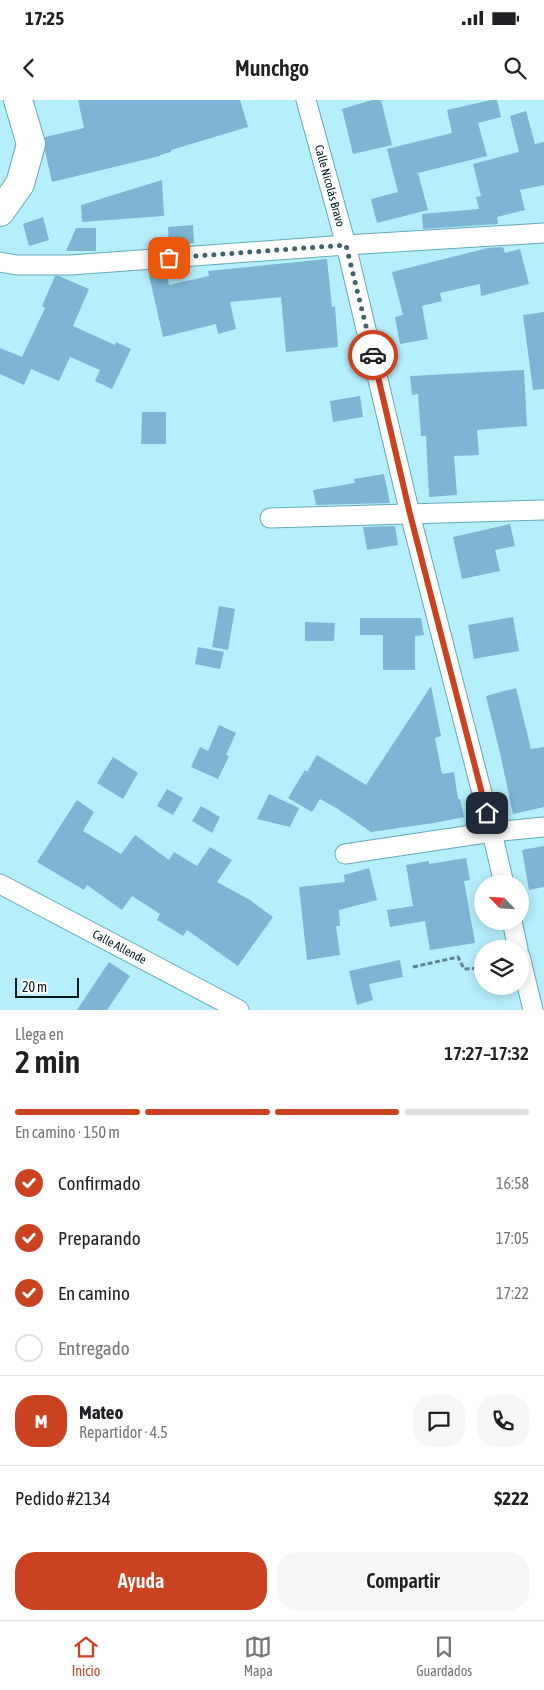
<!DOCTYPE html>
<html lang="es">
<meta charset="utf-8">
<style>
:root{--surface:#fff;--page:#f6f6f6;--text:#202124;--muted:#757577;--line:#e0e0e0;--accent:#cb4220}
body{margin:0;font-family:"Asap Condensed",sans-serif;background:var(--page);color:var(--text);height:100vh;display:flex;flex-direction:column;font-size:19px;white-space:nowrap}
*{box-sizing:border-box;margin:0}
p{font-size:16px;color:var(--muted)}
.icon{flex:none;width:28px;height:28px;fill:none;stroke:currentColor;stroke-width:2;stroke-linecap:round;stroke-linejoin:round}
.map{position:relative;height:910px;overflow:hidden}
.side{display:flex;flex-direction:column;background:var(--surface);flex:1}
.side>*{flex:none}
.needle{width:32px;rotate:295deg}
.buttons{position:absolute;left:474px;top:775px;display:grid;gap:10px}
.buttons a{display:grid;place-items:center;width:55px;height:55px;border-radius:50%;background:var(--surface);box-shadow:0 2px 12px #0003;font-size:25px}
.scale{position:absolute;left:15px;bottom:12px;width:64px;box-sizing:border-box;padding-left:5px;border:2px solid #00171d;border-top:0;font-size:14px;line-height:18px;white-space:nowrap;color:#00171d;-webkit-text-stroke:4px #fff;paint-order:stroke}
.pin{position:absolute;display:grid;place-items:center;width:42px;height:42px;color:#fff;margin:-21px;border-radius:10px;box-shadow:0 2px 8px #0006}
.courier{position:absolute;display:grid;place-items:center;width:50px;height:50px;margin:-25px;border:4px solid #cb4220;border-radius:50%;background:#fff;color:#222;box-shadow:0 1px 6px #0007}
.summary em{font-style:normal;font-weight:600}
.summary div{display:flex;flex-direction:column-reverse}
.summary{display:flex;align-items:center;justify-content:space-between;height:85px;padding:0 15px}
h1{font-size:32px;font-weight:600;line-height:38px}
.bar{display:grid;grid-template-columns:repeat(4,1fr);gap:8px 5px;align-content:center;height:60px;padding:0 15px}
.bar i{height:6px;border-radius:4px;background:var(--line)}
.bar .selected{background:var(--accent)}
.bar p{grid-column:span 4}
.line{display:flex;align-items:center;gap:12px;padding:0 15px;border-top:1px solid var(--line)}
.line div{flex:1}
.round{display:grid;place-items:center;flex:none;width:52px;height:52px;border-radius:20px;background:var(--page)}
ol{padding:0 15px;list-style:none}
li{display:flex;align-items:center;gap:15px;height:55px}
li p{margin-inline-start:auto}
li .icon{padding:5px;border-radius:50%;background:var(--accent);color:#fff;stroke-width:4}
li:last-child{color:var(--muted)}
li i{width:28px;height:28px;border:2px solid var(--line);border-radius:50%}
.action{display:flex;gap:10px;margin-top:auto;padding:10px 15px}
.action a{flex:1;height:58px;border-radius:20px;background:var(--accent);color:#fff;font-size:20px;font-weight:600;line-height:58px;text-align:center}
.action a+a{background:var(--page);color:var(--text)}
.status{display:flex;justify-content:space-between;align-items:center;height:35px;padding:0 25px;background:var(--surface);direction:ltr}
.status svg{height:14px;fill:currentColor}
header{display:flex;justify-content:space-between;align-items:center;height:65px;padding:0 15px;background:var(--surface);font-size:22px;font-weight:600}
.tabs{display:flex;justify-content:space-around;align-items:center;height:70px;border-top:1px solid var(--line);background:var(--surface);font-size:14px;color:var(--muted)}
.tabs a{display:grid;justify-items:center;gap:2px}
.tabs .selected{color:var(--accent)}
.map>svg:first-child{display:block}
.building{fill:#7db5d5}
.lines{fill:none;stroke-linecap:round;stroke-linejoin:round}
.street-casing{stroke:#62a8b9;stroke-width:21}
.primary-casing{stroke:#62a8b9;stroke-width:30}
.path{stroke:#5d868f;stroke-width:3;stroke-dasharray:5 2.5;stroke-linecap:butt}
.street{stroke:#fff;stroke-width:19}
.primary{stroke:#fff;stroke-width:28}
.done{stroke:#40636b;stroke-width:5;stroke-dasharray:0 9}
.route{stroke:#cb4220;stroke-width:6}
.labels{text-anchor:middle;dominant-baseline:central;stroke-width:4.5;stroke-linejoin:round;paint-order:stroke}
.street-label{font-size:12px;fill:#00171d;stroke:#fff}
</style>
<div class="status"><b>17:25</b><svg viewBox="0 0 49 12"><path d="M0 12V9h3v3zM5 12V6h3v6zM10 12V3h3v9zM15 12V0h3v12zM26 1h20v11H26zM47 4h2v5h-2z"/></svg></div>
<header><svg class="icon" aria-label="back" viewBox="0 0 24 24"><path d="M15 5l-7 7 7 7"/></svg>Munchgo<svg class="icon" aria-label="search" viewBox="0 0 24 24"><circle cx="10" cy="10" r="6"/><path d="M15 15l6 6"/></svg></header>
<div class="map">
<svg width="544" height="910" viewBox="0 0 544 910">
<rect width="100%" height="100%" fill="#b6effc"/>
<path class="building" d="M78,0H240L248,27L171,50V52L160,55V56L52,82L45,51V37L84,28Z
M372,0H381L392,45L353,54L342,9Z
M491,0H497L501,17L478,23L487,56L418,73L428,110L377,123L371,99L398,92L387,49L452,33L447,10Z
M526,11L535,44L544,42V85L520,90L525,110L497,117L498,124L423,129L422,114L479,109L476,97L481,96L473,64L519,52L510,16Z
M162,80L164,116L82,122L81,105Z
M43,117L49,140L29,146L23,124Z
M193,125L194,143L169,145L168,127Z
M76,128H96V151H66Z
M503,147L505,153L520,149L529,184L481,196L480,184L440,193L442,201L422,206L428,239L400,244L395,217L403,215L392,172L488,148Z
M327,159L332,207L335,206L338,247L286,252L281,197L230,202L236,229L218,234L216,224L163,237L149,175L166,171L169,185L209,176L208,171Z
M55,176H59L89,189L73,226L115,245L116,242L131,249L112,289L95,281L100,270L70,257L59,281L31,269L24,285L0,274V248L22,257L45,208L42,206Z
M544,212V289L533,290L523,215Z
M524,270L527,326L477,330L479,355L454,356L457,395L429,397L426,336H421L418,294L412,295L410,276Z
M360,296L363,317L333,322L330,301Z
M142,312H166V344H141Z
M384,374L390,403L316,405L313,390L355,383L354,379Z
M510,424L515,446L495,450L500,471L462,479L453,437Z
M395,426L398,445L367,450L363,427Z
M219,506L235,509L228,550L212,547Z
M513,517L519,551L474,559L468,525Z
M360,518H421L424,535L415,536V570H383V535H360Z
M305,522L335,523L334,541H305Z
M198,547L224,552L220,569L195,564Z
M431,586L441,636L435,638L442,674L454,672L458,699H460L464,717L434,723L371,732L338,709L320,699L312,712L288,698L305,670L307,672L317,655L366,685Z
M516,588L531,649L544,647V707L513,714L500,653L486,596Z
M219,625L236,633L226,655L229,656L218,679L191,667L200,647L208,651Z
M113,657L138,673L123,699L97,683Z
M167,689L183,698L173,715L157,706Z
M269,694L299,708L290,727L257,719Z
M77,700L94,712L83,731L121,754L135,735L169,760L174,752L197,766L210,747L232,760L217,782L250,800L273,817L238,866L187,830L183,836L157,820L160,814L132,796L122,810L87,785L84,790L37,762Z
M201,706L220,717L212,733L192,721Z
M544,746V787L529,790L522,750Z
M466,758L470,780L464,781L475,843L430,850L425,821L390,827L387,810L413,806L406,765L429,761V764Z
M369,768L377,800L339,810L340,826H336L340,855L307,860L299,787L345,782L344,775Z
M400,860L403,877L369,884L373,900L357,905L349,871Z
M109,862L130,876L107,910H77Z"/>
<g class="lines">
<g class="street-casing">
<g id="street">
<path id="s1" d="M306,0L346,145L410,414L492,732L504,784"/>
<path d="M0,162L17,165H71L346,145L544,133"/>
<path d="M270,418L544,410"/>
<path d="M345,754L492,732L544,727"/>
<path id="s2" d="M0,784L239,910"/>
<path d="M512,821L518,849"/>
<path d="M520,856L533,910"/>
</g>
</g>
<g class="primary-casing">
<path id="primary" d="M0,112L20,84L31,44L18,0"/>
</g>
<path class="path" d="M413,867L458,857L464,869L482,868"/>
<use href="#street" class="street"/>
<use href="#primary" class="primary"/>
</g>
<g class="lines">
<path class="done" d="M169,158L346,145L373,255"/>
<path class="route" d="M373,255L410,414L487,713"/>
</g>
<g class="labels">
<g class="street-label">
<text stroke="none"><textPath href="#s1" startOffset="89">Calle Nicolás Bravo</textPath></text>
<text stroke="none"><textPath href="#s2" startOffset="135">Calle Allende</textPath></text>
</g>
</g>
</svg>
<div class="buttons">
<a><svg class="needle" viewBox="-14 -14 28 28"><path d="M0-13l5 13h-10z" fill="#e53935"/><path d="M0 13l5-13h-10z" fill="#757577"/></svg></a>
<a><svg class="icon" aria-label="layers" viewBox="0 0 24 24"><path d="M12 4l9 5-9 5-9-5zM3 14l9 5 9-5"/></svg></a>
</div>
<div class="scale">20 m</div>
<div class="pin" style="left:169px;top:158px;background:#ea580c"><svg class="icon" aria-label="bag" viewBox="0 0 24 24"><path d="M5 8h14l-1 12H6zM9 8a3 3 0 0 1 6 0"/></svg></div>
<div class="pin" style="left:487px;top:713px;background:#1f2937"><svg class="icon" aria-label="home" viewBox="0 0 24 24"><path d="M3 11l9-7 9 7M6 9v11h12V9"/></svg></div>
<div class="courier" style="left:373px;top:255px"><svg class="icon" aria-label="car" viewBox="0 0 24 24"><path d="M5 17H2v-5l4-1 3-4h7l3 4 3 1v5h-3M9 17h6M6 11h13"/><circle cx="7" cy="17" r="2"/><circle cx="17" cy="17" r="2"/></svg></div>
</div>
<section class="side">
<div class="summary"><div><h1>2 min</h1><p>Llega en</p></div><em>17:27–17:32</em></div>
<div class="bar"><i class="selected"></i><i class="selected"></i><i class="selected"></i><i></i><p>En camino · 150 m</p></div>
<ol>
<li><svg class="icon" aria-label="check" viewBox="0 0 24 24"><path d="M5 12l5 5 9-10"/></svg>Confirmado<p>16:58</p></li>
<li><svg class="icon" aria-label="check" viewBox="0 0 24 24"><path d="M5 12l5 5 9-10"/></svg>Preparando<p>17:05</p></li>
<li><svg class="icon" aria-label="check" viewBox="0 0 24 24"><path d="M5 12l5 5 9-10"/></svg>En camino<p>17:22</p></li>
<li><i></i>Entregado</li>
</ol>
<div class="line" style="height:90px"><b class="round" style="background:var(--accent);color:#fff">M</b><div><b>Mateo</b><p>Repartidor · 4.5</p></div><a class="round"><svg class="icon" aria-label="chat" viewBox="0 0 24 24"><path d="M4 5h16v11H9l-5 4z"/></svg></a><a class="round"><svg class="icon" aria-label="phone" viewBox="0 0 24 24"><path d="M5 4h4l2 5-3 2q2 4 5 5l2-3 5 2v4C11 20 4 13 5 4z"/></svg></a></div>
<div class="line" style="height:65px"><div>Pedido #2134</div><b>$222</b></div>
<div class="action"><a>Ayuda</a><a>Compartir</a></div>
</section>
<nav class="tabs">
<a class="selected"><svg class="icon" aria-label="home" viewBox="0 0 24 24"><path d="M3 11l9-7 9 7M6 9v11h12V9"/></svg>Inicio</a>
<a><svg class="icon" aria-label="map" viewBox="0 0 24 24"><path d="M3 6l6-2 6 2 6-2v14l-6 2-6-2-6 2zM9 4v14M15 6v14"/></svg>Mapa</a>
<a><svg class="icon" aria-label="saved" viewBox="0 0 24 24"><path d="M7 4h10v16l-5-4-5 4z"/></svg>Guardados</a>
</nav>
